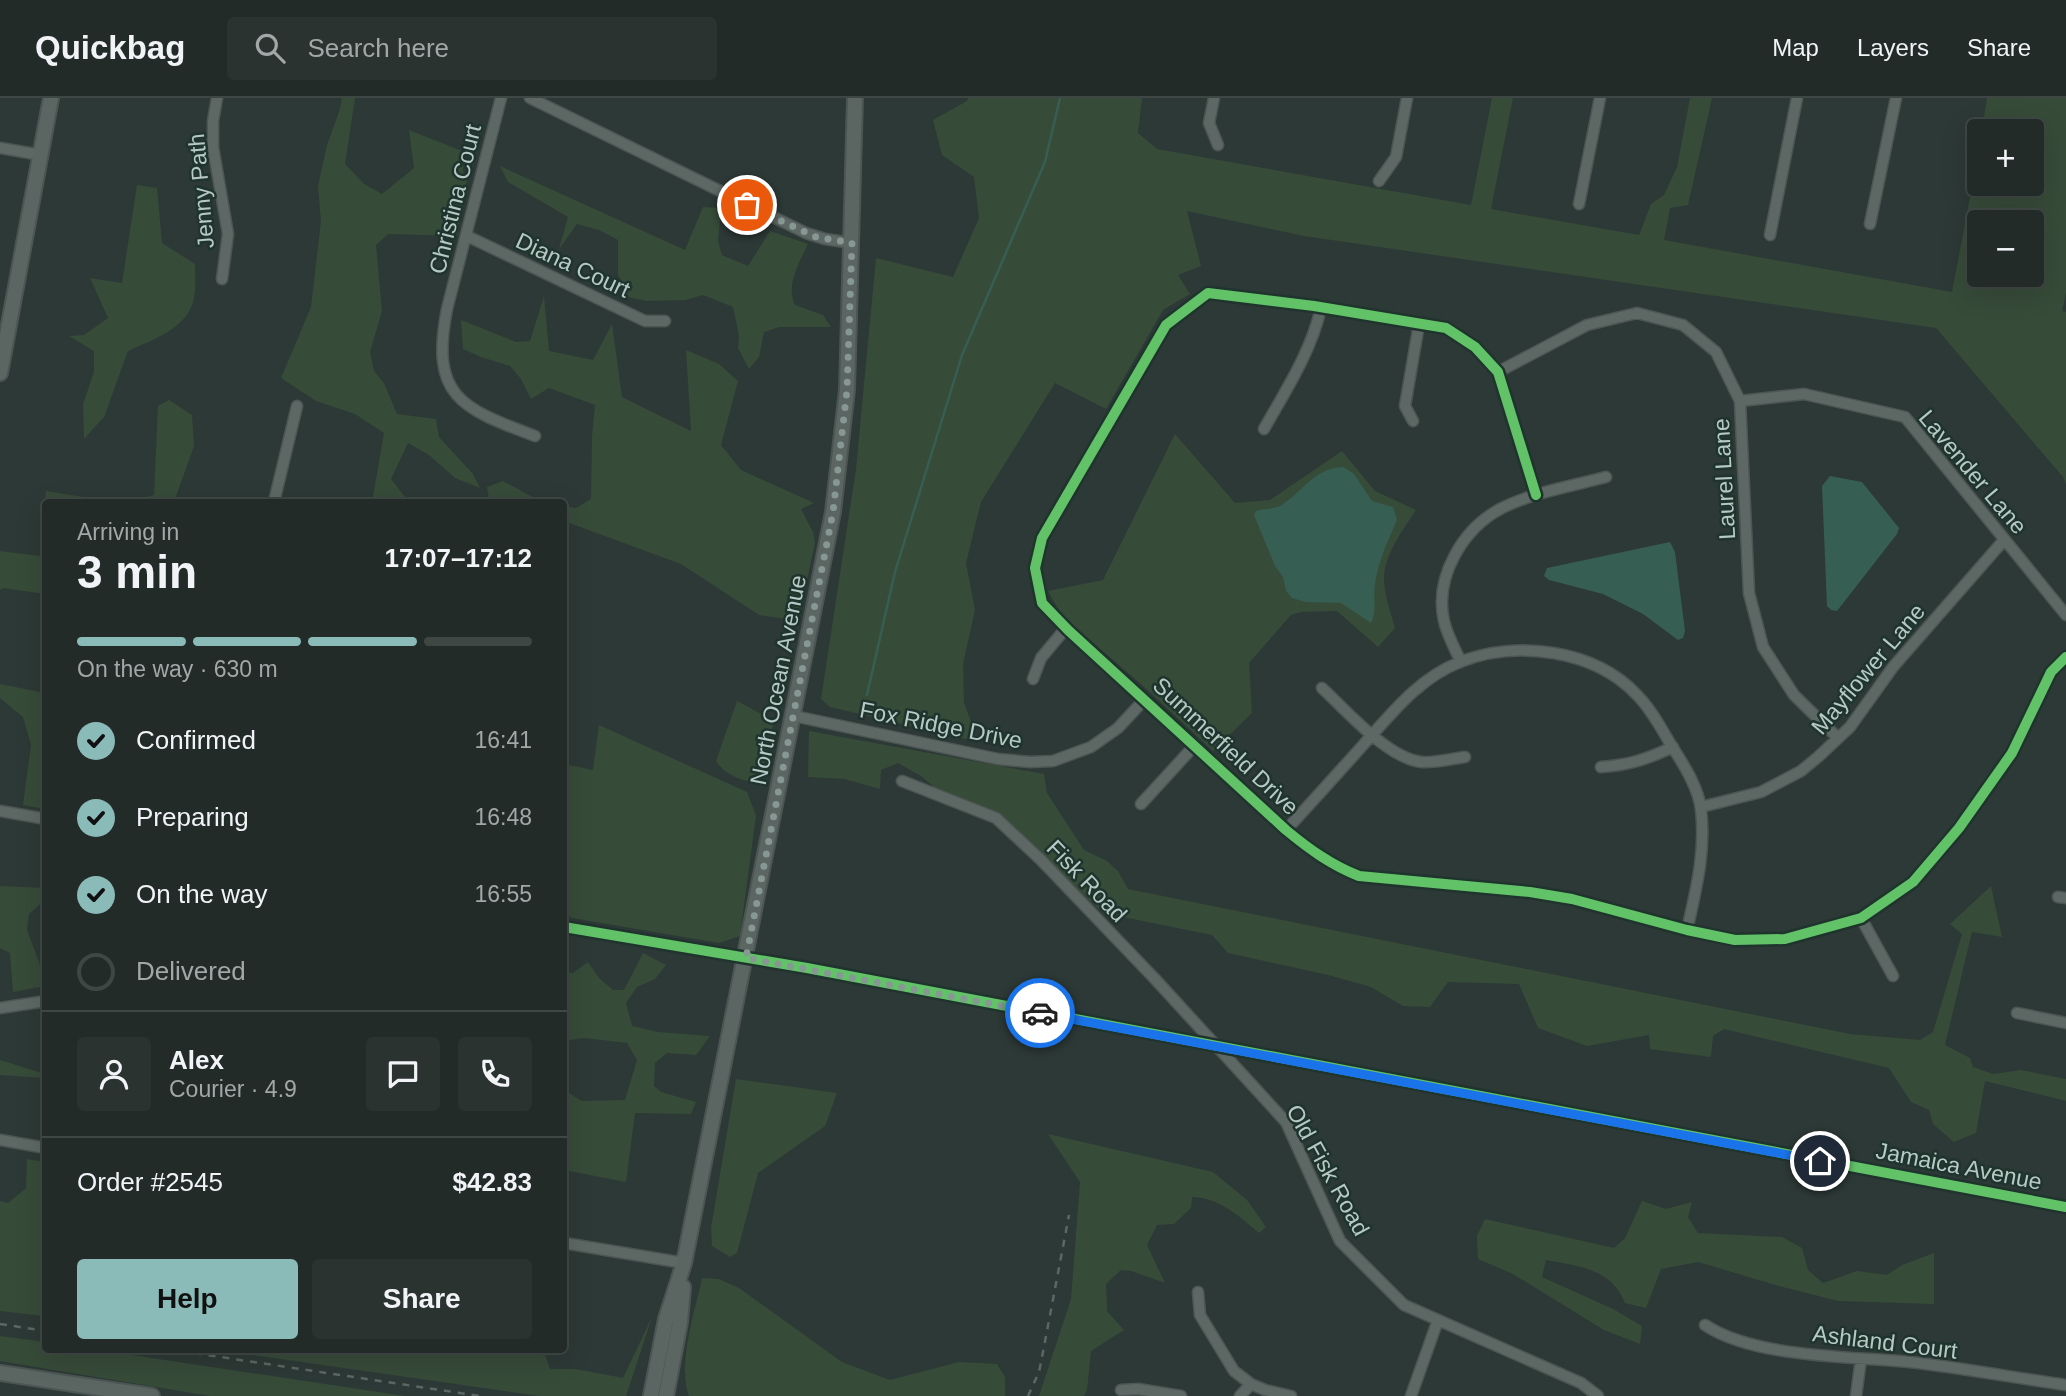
<!DOCTYPE html>
<meta charset="utf-8">
<style>
:root{--surface:#222b28;--page:#2a3330;--text:#f1f3f6;--muted:#a2a7a8;--line:#3f4745;--accent:#8bbbb9}
body{margin:0;font-family:Helvetica,sans-serif;background:var(--page);color:var(--text);height:100vh;display:flex;flex-direction:column;font-size:26px;white-space:nowrap}
*{box-sizing:border-box;margin:0}
p{font-size:23px;color:var(--muted)}
.icon{flex:none;width:38px;height:38px;fill:none;stroke:currentColor;stroke-width:2;stroke-linecap:round;stroke-linejoin:round}
.map{position:relative;flex:1;overflow:hidden}
.drawer{position:absolute;left:42px;top:401px;width:525px;height:854px;display:flex;flex-direction:column;background:var(--surface);border-radius:7px;box-shadow:0 7px 28px #0002,0 0 0 2px var(--line)}
.drawer>*{flex:none}
.controls{position:absolute;left:1967px;top:21px;display:grid;gap:14px}
.controls a{display:grid;place-items:center;width:77px;height:77px;border-radius:7px;background:var(--surface);box-shadow:0 7px 28px #0002,0 0 0 2px var(--line);font-size:35px}
.pin{position:absolute;display:grid;place-items:center;width:60px;height:60px;color:#fff;margin:-30px;border:4px solid #fff;border-radius:50%;box-shadow:0 2px 7px #0007}
.courier{position:absolute;display:grid;place-items:center;width:70px;height:70px;margin:-35px;border:5px solid #1a73e8;border-radius:50%;background:#fff;color:#222;box-shadow:0 2px 9px #0007}
.overview em{font-style:normal;font-weight:700}
.overview div{display:flex;flex-direction:column-reverse}
.overview{display:flex;align-items:center;justify-content:space-between;height:119px;padding:0 35px}
h1{font-size:46px;font-weight:700;line-height:52px}
.bar{display:grid;grid-template-columns:repeat(4,1fr);gap:10px 7px;align-content:center;height:84px;padding:0 35px}
.bar i{height:9px;border-radius:5px;background:var(--line)}
.bar .current{background:var(--accent)}
.bar p{grid-column:span 4}
.line{display:flex;align-items:center;gap:18px;padding:0 35px;border-top:2px solid var(--line)}
.line div{flex:1}
.round{display:grid;place-items:center;flex:none;width:74px;height:74px;border-radius:7px;background:var(--page)}
ol{padding:0 35px;list-style:none}
li{display:flex;align-items:center;gap:21px;height:77px}
li p{margin-inline-start:auto}
li .icon{padding:7px;border-radius:50%;background:var(--accent);color:#111;stroke-width:4}
li:last-child{color:var(--muted)}
li i{width:38px;height:38px;border:4px solid var(--line);border-radius:50%}
.cta{display:flex;gap:14px;margin-top:auto;padding:14px 35px}
.cta a{flex:1;height:80px;border-radius:7px;background:var(--accent);color:#111;font-size:28px;font-weight:700;line-height:80px;text-align:center}
.cta a+a{background:var(--page);color:var(--text)}
header{display:flex;align-items:center;gap:42px;box-sizing:border-box;height:98px;padding:0 35px;background:var(--surface);border-bottom:2px solid var(--line)}
header strong{font-size:33px}
nav{display:flex;gap:38px;margin-inline-start:auto;font-size:24px}
.search{width:490px;height:63px;background:var(--page);display:flex;align-items:center;gap:18px;box-sizing:border-box;padding:0 24px;border-radius:7px;color:var(--muted);font-size:26px}
.map>svg:first-child{display:block}
.green{fill:#374b39;fill-rule:evenodd}
.water{fill:#375e53}
.lines{fill:none;stroke-linecap:round;stroke-linejoin:round}
.stream{stroke:#375e53;stroke-width:2.5}
.street-casing{stroke:#4c5553;stroke-width:13}
.secondary-casing{stroke:#4c5553;stroke-width:18}
.street{stroke:#5d6864;stroke-width:10}
.secondary{stroke:#5b6663;stroke-width:14}
.rail{stroke:#5c6662;stroke-width:2.5;stroke-dasharray:7 7;stroke-linecap:butt}
.cycleway-casing{stroke:#20342e;stroke-width:15}
.cycleway{stroke:#61c268;stroke-width:10}
.done{stroke:#879793;stroke-width:7;stroke-dasharray:0 12.6}
.route{stroke:#1a73e8;stroke-width:9}
.labels{text-anchor:middle;dominant-baseline:central;stroke-width:5;stroke-linejoin:round;paint-order:stroke}
.street-label{font-size:23px;fill:#b7c9c5;stroke:#20342e}
</style>
<header>
<strong>Quickbag</strong>
<div class="search"><svg class="icon" aria-label="search" viewBox="0 0 24 24"><circle cx="10" cy="10" r="6"/><path d="M15 15l6 6"/></svg>Search here</div>
<nav><a>Map</a><a>Layers</a><a>Share</a></nav>
</header>
<div class="map">
<svg width="2066" height="1298" viewBox="0 0 2066 1298">
<rect width="100%" height="100%" fill="#2d3936"/>
<path class="green" d="M342,0H355L345,66L364,86L382,96L414,70L409,32L462,53L463,73L467,81L457,138L388,136L376,147L382,213L370,254L374,273L384,285L397,316L436,321L439,339L473,376L480,390L455,380L429,357L408,345L391,381L409,404H372L384,335L355,316L316,303L281,280L311,209L321,123L318,88L327,47L340,11Z
M968,0H1142L1138,35L1157,51L1471,107L1492,0H1513L1491,111L1639,137L1651,106L1664,97L1677,69L1690,0H1712L1688,107L1670,110L1664,142L1952,194L1979,52V86H2032V33H1982L1987,0H2066V194L2062,213L2066,214V387L2063,379L1936,230L1304,138L1187,113L1201,168L1178,177L1190,196L1163,212L1106,311L1055,285L981,404L966,465L975,512L963,566L964,605L979,644L830,609L821,601L856,371L876,160L953,179L979,120L974,79L942,57L933,22L967,3ZM2032,124V177H1979V124Z
M500,68L685,152L703,109L721,110L718,143L722,157L748,168L770,133L808,146C800,164 785,187 795,207L823,217L831,229H779L764,234L759,259L749,271L738,250L739,238L733,209L703,197L685,202L646,203L628,199L618,176V142L599,132L577,126L559,151L568,119L508,84Z
M137,87L157,90L162,145L195,166C195,177 196,189 194,200C189,230 152,242 128,253L104,319L84,341L83,306L94,274V253L69,238L84,237L108,220L90,180L122,185Z
M544,198L549,253L593,262L612,226L622,299L691,333L686,252L719,266L738,283L721,347L741,372L814,405L801,411L813,434L815,445L801,510L786,521L759,517L681,466L564,423V408L576,410L591,401L592,338L595,307L549,290L531,301L521,281L510,268L481,259L463,251L461,222L516,244L530,243Z
M169,302L192,317L194,348L174,404H129L154,397L158,308Z
M1175,336L1235,405L1270,402L1342,353L1375,393L1416,412C1404,430 1390,449 1385,470C1381,488 1390,512 1395,530L1378,549L1337,513L1301,514L1291,517L1249,565L1252,615L1213,653L1142,587L1062,518L1048,493L1103,482Z
M503,383L540,403L544,404H501L489,401L487,389Z
M46,393L115,404H46L45,496L3,490L0,492V453L40,458Z
M0,586L45,595V711L23,707L31,647L23,619L0,600Z
M737,603L774,623L760,683C745,686 724,676 716,663Z
M599,627L747,694L756,717L740,838L719,845L572,820L564,814V666L593,672Z
M809,633L1044,676L1047,695L1084,752L1107,763L1118,773L1128,791L1850,936L1920,942L1933,934L1962,836L1950,826L1991,788L2002,839L1972,834L1945,947L1970,960L1973,969L1993,976L2021,972L2066,981V1003L1985,983L1976,1035L1954,1044L1933,1026L1929,1012L1911,1004L1889,970L1724,931L1713,938L1711,959L1650,951L1649,937L1587,948L1538,930L1519,886L1448,884L1430,909L1403,908L1371,889L1328,877L1228,855L1212,837L1103,815L998,717L940,694L921,678L898,665L881,672L880,691L844,681L808,679Z
M0,788L45,790V802L29,816L27,832L39,864L45,888L13,894L10,855L0,850Z
M643,855L666,867L655,881L637,889L626,905L632,928L658,934L710,938L696,957L667,955L655,965L654,988L661,994L696,1004L691,1016L635,1015L626,1084L564,1072V992L582,1003L625,1002L637,962L627,945L584,940L564,943V875H573L588,864L599,880L613,892H624Z
M0,962L45,976V980L0,977Z
M736,981L837,995L825,1028L758,1075L737,1155L730,1159L712,1148L711,1130Z
M1048,1036L1213,1074L1247,1102L1266,1129L1259,1135C1240,1119 1219,1099 1192,1099L1191,1110L1174,1126L1157,1127L1147,1147L1165,1185L1131,1173L1121,1172L1106,1186L1107,1213L1124,1232L1091,1253L1087,1292L1084,1298H1039L1071,1201L1080,1084Z
M27,1061L45,1064L44,1218L0,1213V1103L8,1105L26,1090Z
M1642,1103L1666,1111L1692,1104L1688,1119L1698,1135L1782,1139L1802,1150L1808,1172L1823,1185L1857,1173L1887,1177L1902,1167L1934,1155V1206L1838,1203L1779,1188L1698,1164L1661,1171L1646,1210L1625,1205C1612,1171 1579,1168 1546,1162L1542,1179L1613,1211L1642,1228L1640,1246L1604,1232L1513,1176L1478,1161L1477,1138L1485,1121L1614,1150L1625,1140Z
M702,1180L719,1181L739,1190L842,1264L890,1282L959,1264L997,1266L1005,1279V1298H689C677,1266 695,1214 702,1180Z
M652,1219L626,1298H539L210,1251H543L550,1271H576L623,1280Z
M0,1238L45,1244L46,1251H92L405,1298H210L0,1263Z"/>
<path class="water" d="M1343,369L1354,376L1372,403L1393,409L1397,422C1388,443 1378,463 1375,486C1373,499 1377,514 1371,525L1341,505L1306,504L1292,500L1286,493L1283,479L1275,468L1254,417L1256,413C1266,410 1275,412 1283,406C1304,392 1315,370 1343,369Z
M1830,378L1862,384L1899,430L1897,436L1837,513L1831,512L1827,508L1822,388Z
M1670,444L1675,454L1685,533L1683,540L1678,542L1643,516L1603,496L1549,482L1544,478L1547,470Z"/>
<g class="lines">
<path class="stream" d="M867,597L895,474L962,257L1045,64L1060,0"/>
<g class="street-casing">
<path id="street" d="M217,0L213,23V49L228,136L222,181
M501,0L447,211C430,298 460,310 535,338
M530,0L806,135L825,141L852,145
M1214,0L1209,25L1218,47
M0,50L41,57
M1379,83L1396,59L1407,0
M1579,106L1600,0
M1870,126L1896,0
M1770,137L1797,0
M467,138L645,223H665
M1498,274L1587,227L1637,215L1683,227L1716,254L1740,303L1749,495L1763,549L1794,597L1838,640
M1740,303L1804,296L1905,319L2066,517
M1413,323L1405,308L1419,226
M1264,331C1286,292 1311,254 1321,210
M1536,397L1498,274L1475,249L1446,230L1314,208L1208,195L1166,227L1042,440L1035,470L1042,505L1068,532L1286,732C1309,751 1331,767 1359,778L1530,794L1572,801L1687,832L1735,842L1785,841L1861,820L1913,784L1959,730L2012,655L2051,574L2066,559
M274,404L297,308
M1461,564C1455,551 1447,537 1444,523C1434,479 1463,430 1502,410C1534,394 1572,388 1606,379
M1033,581L1041,560L1066,530
M1322,590C1346,612 1388,661 1422,664C1436,665 1451,661 1465,659
M794,618L998,661L1030,664L1053,663L1091,649L1118,630L1144,602
M1601,669C1630,667 1647,661 1673,649
M902,683L996,720L1041,762L1155,881L1286,1024L1340,1143L1404,1207L1581,1285L1598,1298
M1141,706L1195,647
M1701,709L1761,694L1801,673L1818,659L1850,629L1893,569L2004,442
M0,713L46,721
M1286,732C1312,704 1338,675 1364,646C1392,615 1419,580 1460,564C1516,542 1594,551 1637,597C1652,612 1662,632 1673,650C1684,667 1699,691 1701,712C1706,753 1696,792 1687,832
M2058,799L2066,800
M1861,820L1893,878
M564,829L807,870L2066,1109
M0,910L46,903
M2017,915L2066,925
M0,1042L46,1050
M564,1145L684,1165
M1198,1194L1200,1217L1234,1273L1251,1286L1265,1292L1291,1298
M1705,1227C1756,1261 1856,1258 1918,1265C1967,1271 2017,1280 2066,1287
M1121,1292L1138,1291L1181,1298
M1240,1298L1251,1286
M1411,1298L1438,1222
M1856,1298L1861,1261"/>
</g>
<g class="secondary-casing">
<path id="secondary" d="M0,275L51,0
M0,1275L152,1298
M651,1298L666,1221L684,1165L833,414L847,292L855,0
M666,1298L680,1224L683,1189"/>
</g>
<use href="#street" class="street"/>
<use href="#secondary" class="secondary"/>
<path class="rail" d="M0,1226L46,1233
M167,1251L480,1298
M1028,1298L1039,1274L1043,1254L1069,1117"/>
<g class="cycleway-casing">
<path id="cycleway" d="M1536,397L1498,274L1475,249L1446,230L1314,208L1208,195L1166,227L1042,440L1035,470L1042,505L1068,532L1286,732C1309,751 1331,767 1359,778L1530,794L1572,801L1687,832L1735,842L1785,841L1861,820L1913,784L1959,730L2012,655L2051,574L2066,559
M564,829L807,870L2066,1109"/>
</g>
<use href="#cycleway" class="cycleway"/>
</g>
<g class="lines">
<path class="done" d="M747,107L816,139L852,145L847,292L833,414L746,860L1040,915"/>
<path class="route" d="M1040,915L1820,1063"/>
</g>
<g class="labels">
<g class="street-label">
<text transform="translate(201 93) rotate(-95)">Jenny Path</text>
<text transform="translate(455 101) rotate(-76)">Christina Court</text>
<text transform="translate(573 167) rotate(25)">Diana Court</text>
<text transform="translate(1973 374) rotate(50)">Lavender Lane</text>
<text transform="translate(1724 381) rotate(-93)">Laurel Lane</text>
<text transform="translate(1868 571) rotate(-50)">Mayflower Lane</text>
<text transform="translate(778 582) rotate(-79)">North Ocean Avenue</text>
<text transform="translate(941 627) rotate(11)">Fox Ridge Drive</text>
<text transform="translate(1226 648) rotate(43)">Summerfield Drive</text>
<text transform="translate(1087 783) rotate(46)">Fisk Road</text>
<text transform="translate(1959 1068) rotate(11)">Jamaica Avenue</text>
<text transform="translate(1328 1072) rotate(61)">Old Fisk Road</text>
<text transform="translate(1885 1244) rotate(7)">Ashland Court</text>
</g>
</g>
</svg>
<div class="controls">
<a>+</a>
<a>−</a>
</div>
<div class="pin" style="left:747px;top:107px;background:#ea580c"><svg class="icon" aria-label="bag" viewBox="0 0 24 24"><path d="M5 8h14l-1 12H6zM9 8a3 3 0 0 1 6 0"/></svg></div>
<div class="pin" style="left:1820px;top:1063px;background:#1f2937"><svg class="icon" aria-label="home" viewBox="0 0 24 24"><path d="M3 11l9-7 9 7M6 9v11h12V9"/></svg></div>
<div class="courier" style="left:1040px;top:915px"><svg class="icon" aria-label="car" viewBox="0 0 24 24"><path d="M5 17H2v-5l4-1 3-4h7l3 4 3 1v5h-3M9 17h6M6 11h13"/><circle cx="7" cy="17" r="2"/><circle cx="17" cy="17" r="2"/></svg></div>
<section class="drawer">
<div class="overview"><div><h1>3 min</h1><p>Arriving in</p></div><em>17:07–17:12</em></div>
<div class="bar"><i class="current"></i><i class="current"></i><i class="current"></i><i></i><p>On the way · 630 m</p></div>
<ol>
<li><svg class="icon" aria-label="check" viewBox="0 0 24 24"><path d="M5 12l5 5 9-10"/></svg>Confirmed<p>16:41</p></li>
<li><svg class="icon" aria-label="check" viewBox="0 0 24 24"><path d="M5 12l5 5 9-10"/></svg>Preparing<p>16:48</p></li>
<li><svg class="icon" aria-label="check" viewBox="0 0 24 24"><path d="M5 12l5 5 9-10"/></svg>On the way<p>16:55</p></li>
<li><i></i>Delivered</li>
</ol>
<div class="line" style="height:126px"><a class="round"><svg class="icon" aria-label="person" viewBox="0 0 24 24"><circle cx="12" cy="8" r="4"/><path d="M4 21q1-7 8-7t8 7"/></svg></a><div><b>Alex</b><p>Courier · 4.9</p></div><a class="round"><svg class="icon" aria-label="chat" viewBox="0 0 24 24"><path d="M4 5h16v11H9l-5 4z"/></svg></a><a class="round"><svg class="icon" aria-label="phone" viewBox="0 0 24 24"><path d="M5 4h4l2 5-3 2q2 4 5 5l2-3 5 2v4C11 20 4 13 5 4z"/></svg></a></div>
<div class="line" style="height:91px"><div>Order #2545</div><b>$42.83</b></div>
<div class="cta"><a>Help</a><a>Share</a></div>
</section>
</div>
